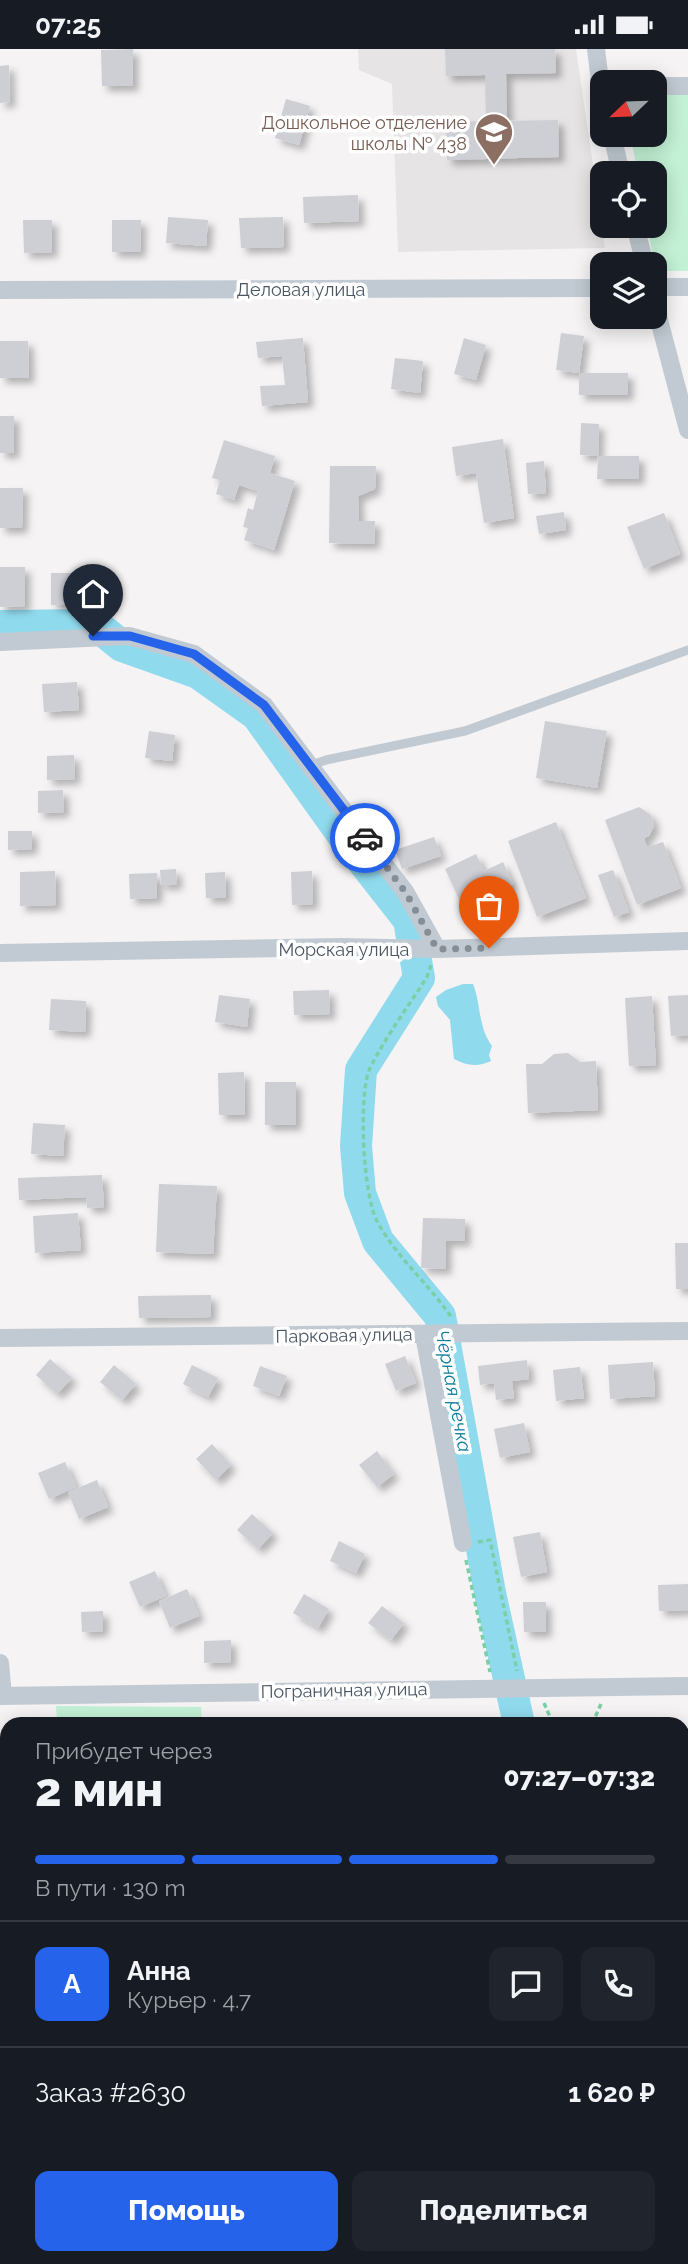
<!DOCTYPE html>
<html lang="ru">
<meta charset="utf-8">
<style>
:root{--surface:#171b24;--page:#20242c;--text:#f1f3f6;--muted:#9ea1a6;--line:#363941;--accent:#2563eb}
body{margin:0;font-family:Raleway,sans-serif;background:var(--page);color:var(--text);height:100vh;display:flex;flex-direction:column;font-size:26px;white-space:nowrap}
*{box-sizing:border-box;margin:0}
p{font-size:23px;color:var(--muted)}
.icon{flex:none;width:38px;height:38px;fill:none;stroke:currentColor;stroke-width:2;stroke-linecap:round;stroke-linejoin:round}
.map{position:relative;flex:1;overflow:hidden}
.sheet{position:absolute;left:0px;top:1668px;width:690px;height:548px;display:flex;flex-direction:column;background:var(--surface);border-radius:21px 21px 0 0;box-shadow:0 4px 18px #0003}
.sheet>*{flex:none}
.needle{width:46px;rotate:247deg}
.buttons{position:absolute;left:590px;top:21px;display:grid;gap:14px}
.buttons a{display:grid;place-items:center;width:77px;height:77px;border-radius:14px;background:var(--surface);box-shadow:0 4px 18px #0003;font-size:35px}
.pin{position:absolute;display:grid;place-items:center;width:60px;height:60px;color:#fff;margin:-72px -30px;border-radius:50% 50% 50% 0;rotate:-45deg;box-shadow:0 0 7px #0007}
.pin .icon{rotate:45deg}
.courier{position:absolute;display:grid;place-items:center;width:70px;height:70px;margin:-35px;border:5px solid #2563eb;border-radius:50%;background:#fff;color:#222;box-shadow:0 2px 9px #0007}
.summary em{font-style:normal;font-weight:800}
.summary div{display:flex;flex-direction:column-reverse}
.summary{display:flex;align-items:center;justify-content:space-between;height:119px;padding:0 35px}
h1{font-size:46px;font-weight:800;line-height:52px}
.bar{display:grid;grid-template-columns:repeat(4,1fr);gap:10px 7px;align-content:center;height:84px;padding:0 35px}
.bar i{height:9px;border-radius:5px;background:var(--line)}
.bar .active{background:var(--accent)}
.bar p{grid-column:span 4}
.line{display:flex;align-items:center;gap:18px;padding:0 35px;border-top:2px solid var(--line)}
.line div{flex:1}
.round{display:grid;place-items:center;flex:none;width:74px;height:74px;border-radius:14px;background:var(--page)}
.action{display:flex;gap:14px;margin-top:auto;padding:14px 35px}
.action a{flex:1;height:80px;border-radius:14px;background:var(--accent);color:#fff;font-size:28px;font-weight:800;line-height:80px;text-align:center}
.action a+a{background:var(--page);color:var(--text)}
.status{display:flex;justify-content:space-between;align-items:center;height:49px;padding:0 35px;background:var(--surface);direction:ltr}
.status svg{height:19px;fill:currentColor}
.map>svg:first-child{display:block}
.education{fill:#e6e4e5}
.green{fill:#c3f1d5}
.water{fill:#90daee}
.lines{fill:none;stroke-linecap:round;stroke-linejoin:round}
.river{stroke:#90daee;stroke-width:32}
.building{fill:#cdcfd5;filter:url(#shadow)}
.path{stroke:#7ad0a6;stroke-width:3.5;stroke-dasharray:5 3.5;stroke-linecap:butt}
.lane{stroke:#c1cad2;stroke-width:9}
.street{stroke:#c1cad2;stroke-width:18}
.done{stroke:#868d94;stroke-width:7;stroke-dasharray:0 12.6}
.route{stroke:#2563eb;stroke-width:9}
.labels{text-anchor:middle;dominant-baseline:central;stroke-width:7;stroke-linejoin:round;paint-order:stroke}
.education-label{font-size:18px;fill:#785e54;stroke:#fff;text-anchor:end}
.street-label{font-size:18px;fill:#4a5661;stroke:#fff}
.water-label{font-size:19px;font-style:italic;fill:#0c7c9b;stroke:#fff}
</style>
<div class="status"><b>07:25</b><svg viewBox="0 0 49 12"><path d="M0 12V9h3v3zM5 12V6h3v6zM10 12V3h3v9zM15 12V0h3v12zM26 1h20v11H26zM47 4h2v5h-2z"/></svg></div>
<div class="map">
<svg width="688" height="2215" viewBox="0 0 688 2215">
<defs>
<filter id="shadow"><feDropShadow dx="5.5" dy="5.5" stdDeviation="3.5" flood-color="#0004"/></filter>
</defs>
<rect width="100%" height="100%" fill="#f5f3f3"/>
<path class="education" d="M358,0H576L605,199L398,203L392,35L359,21Z"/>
<path class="green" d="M655,44H688V222H656L647,177H654V124H638L630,86H654Z
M56,1657L201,1658L202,1675H57Z
M682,1783L688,1784V1971L683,1975Z
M0,1813H7V2208L359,2209L357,2215H0Z
M688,2070V2215H524L531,2208H682V2075Z"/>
<path class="water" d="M463,935H473C481,955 478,978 492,997L489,1006L491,1012C478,1018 467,1017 454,1010L450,971L438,957L436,948L446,941Z"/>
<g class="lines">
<path class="river" d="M0,577L96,576L122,597L198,624L257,666L347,792L409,871L419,929L361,1021L356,1097L360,1144L378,1192L440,1267L490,1544L519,1675
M682,1789L688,1791"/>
</g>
<path class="building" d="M133,0V37H102L101,1Z
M445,0H555L556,24L506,25L507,72L558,71L559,108L447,111L446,73L486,72L485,26L446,27Z
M9,16L10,53L0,54V17Z
M286,50L310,57L299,96L275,89Z
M358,146L359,172L304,174L303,148Z
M168,168L208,171L206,197L166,194Z
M283,168L284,198L241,199L239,169Z
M23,171H52V203L24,204Z
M112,171H141L140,203H112Z
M561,284L584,287L579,324L556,321Z
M303,289L308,353L262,357L260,337L285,336L282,307L258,309L256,293Z
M464,289L486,296L476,331L454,325Z
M0,292H28L29,329H0Z
M395,309L423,312L420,344L391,340Z
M579,324H628V346H579Z
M0,367H14V404H0Z
M581,374L599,375L598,407L580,406Z
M503,390L514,469L484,474L476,424L456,427L452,398Z
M224,391L275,407L270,424L295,432L274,501L244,491L248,479L243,478L248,459L253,461L258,442L239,436L234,451L216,445L220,431L212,429Z
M598,407H639V430H597Z
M544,412L546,444L528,445L526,414Z
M330,417H376L375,440L358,447L359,472H375L374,495L329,494Z
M0,439H23L22,479H0Z
M564,463L566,481L539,485L536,467Z
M664,464L680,505L644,520L627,478Z
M0,518H25V557L0,558Z
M51,524H86V556H51Z
M77,633L79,661L44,663L42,635Z
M545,672L607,682L597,739L536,729Z
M149,682L175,686L172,712L145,709Z
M74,706L75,730L47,731V707Z
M63,741L64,763L38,764V742Z
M639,758L651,766L654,777L649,787L644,789L647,798L663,793L681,839L637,856L605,771Z
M556,773L586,849L537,868L508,792Z
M8,782H32V800L8,801Z
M434,788L441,807L402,820L395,801Z
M476,805L484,822L503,813L513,835L464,861L445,820Z
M176,820L177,835L161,836L160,821Z
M613,821L629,863L614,868L598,826Z
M55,822L56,856L20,857V823Z
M312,822L313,855L292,856L291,823Z
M225,823L226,849H206L205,824Z
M157,824V849L130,850L129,825Z
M329,941L330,965L294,966L293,942Z
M219,946L250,950L247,978L215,973Z
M688,946V986L671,987L668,947Z
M652,947L656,1016L629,1017L625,949Z
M51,950L86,952L85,983L49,981Z
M568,1004L580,1013L596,1012L598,1061L528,1064L526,1015H542L554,1005Z
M244,1023L245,1066H219L218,1024Z
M265,1033H296V1076H265Z
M33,1074L65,1076L63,1107L31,1105Z
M102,1126L104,1158L87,1159L86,1148L19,1151L18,1129Z
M159,1135L217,1137L213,1205L156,1203Z
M78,1164L81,1201L35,1204L33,1167Z
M423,1169L465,1170V1192H446V1220L421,1219Z
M675,1194H688V1240H676Z
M211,1246V1268L139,1269L138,1247Z
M405,1307L416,1334L396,1342L385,1315Z
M50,1310L72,1329L57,1345L36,1326Z
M527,1311L529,1330L512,1332L514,1349L496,1351L494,1334L480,1336L478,1317Z
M653,1313L655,1347L610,1350L608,1316Z
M114,1316L136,1335L122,1351L100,1333Z
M192,1316L218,1329L208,1348L183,1335Z
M260,1317L287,1327L279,1347L253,1337Z
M580,1318L584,1349L556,1352L553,1321Z
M524,1374L530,1403L500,1409L494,1380Z
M212,1395L231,1416L216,1431L196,1410Z
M377,1402L394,1425L377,1438L359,1416Z
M65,1413L76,1438L49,1450L38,1424Z
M97,1431L108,1458L79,1470L68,1443Z
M252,1465L273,1484L258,1500L237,1481Z
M540,1483L547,1523L521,1528L513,1488Z
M339,1492L365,1505L356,1524L330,1512Z
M155,1522L166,1547L140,1558L129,1533Z
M688,1535V1561L659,1562L658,1536Z
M187,1540L199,1567L170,1579L159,1552Z
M304,1545L329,1560L318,1579L293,1564Z
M523,1553H546V1583H524Z
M382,1557L404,1574L391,1591L368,1574Z
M103,1562V1582L82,1583L81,1563Z
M231,1591V1613L204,1614V1592Z
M682,1686H688V1724H682Z"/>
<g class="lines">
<path class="path" d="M431,916L427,928C408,958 386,987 370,1019C358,1044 363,1147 377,1172C396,1208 429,1235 452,1269
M478,1493L490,1491L517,1622
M466,1511L490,1623
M544,1654L553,1675
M592,1675L601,1655
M383,2215L386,2208"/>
<path class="lane" d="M312,716L326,711L465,682L688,601"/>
<path class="street" d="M596,0L602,49
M654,37H688
M612,86L621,124
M635,177L645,215
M654,238H688
M0,241L602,239
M654,252L688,381
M0,593L129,587L194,605L264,656L406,844L437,900
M0,904L341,898L437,900L688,892
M424,1286L463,1494
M0,1289L688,1282
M0,1614L3,1647
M0,1647L688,1637"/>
</g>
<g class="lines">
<path class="done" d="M365,789L406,844L437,900L489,899"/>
<path class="route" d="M93,587H130L194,605L264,656L365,789"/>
</g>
<defs>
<g id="school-pin" transform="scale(2.0125)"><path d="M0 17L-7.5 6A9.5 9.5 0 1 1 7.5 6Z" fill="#8d6e63" stroke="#fff"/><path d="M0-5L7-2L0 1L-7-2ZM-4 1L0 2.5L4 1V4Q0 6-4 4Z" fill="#fff"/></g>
</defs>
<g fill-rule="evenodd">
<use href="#school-pin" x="494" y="83"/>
</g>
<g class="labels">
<g class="education-label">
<text x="467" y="73">Дошкольное отделение<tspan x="467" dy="21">школы № 438</tspan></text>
</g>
<g class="street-label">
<text x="301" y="240">Деловая улица</text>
<text x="344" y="900">Морская улица</text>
<text transform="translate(344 1286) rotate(-1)">Парковая улица</text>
<text transform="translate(344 1641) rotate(-1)">Пограничная улица</text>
</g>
<g class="water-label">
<text transform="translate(454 1342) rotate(79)">Чёрная речка</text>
</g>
</g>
</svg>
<div class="buttons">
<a><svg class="needle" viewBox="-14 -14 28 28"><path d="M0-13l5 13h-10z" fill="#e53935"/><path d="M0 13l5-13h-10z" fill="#9ea1a6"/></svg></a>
<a><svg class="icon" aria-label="locate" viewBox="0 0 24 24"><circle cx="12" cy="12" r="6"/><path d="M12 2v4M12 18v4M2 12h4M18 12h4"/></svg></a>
<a><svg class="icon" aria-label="layers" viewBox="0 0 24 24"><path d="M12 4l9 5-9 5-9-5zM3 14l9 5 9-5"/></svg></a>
</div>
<div class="pin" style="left:489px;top:899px;background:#ea580c"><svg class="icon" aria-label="bag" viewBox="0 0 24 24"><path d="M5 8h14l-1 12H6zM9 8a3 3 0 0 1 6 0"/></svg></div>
<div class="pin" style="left:93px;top:587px;background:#1f2937"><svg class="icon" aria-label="home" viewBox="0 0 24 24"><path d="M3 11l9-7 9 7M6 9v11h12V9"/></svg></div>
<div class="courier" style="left:365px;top:789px"><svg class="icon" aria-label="car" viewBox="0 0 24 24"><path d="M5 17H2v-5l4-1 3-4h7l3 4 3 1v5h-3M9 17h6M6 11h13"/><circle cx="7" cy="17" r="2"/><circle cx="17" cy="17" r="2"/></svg></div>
<section class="sheet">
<div class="summary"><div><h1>2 мин</h1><p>Прибудет через</p></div><em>07:27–07:32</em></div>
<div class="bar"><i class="active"></i><i class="active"></i><i class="active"></i><i></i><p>В пути · 130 m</p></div>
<div class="line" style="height:126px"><b class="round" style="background:var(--accent);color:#fff">А</b><div><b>Анна</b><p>Курьер · 4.7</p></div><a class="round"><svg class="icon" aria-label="chat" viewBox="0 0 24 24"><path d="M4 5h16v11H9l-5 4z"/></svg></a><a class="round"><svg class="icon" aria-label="phone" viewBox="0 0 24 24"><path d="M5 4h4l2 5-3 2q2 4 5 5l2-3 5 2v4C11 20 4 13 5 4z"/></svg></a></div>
<div class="line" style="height:91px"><div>Заказ #2630</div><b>1 620 ₽</b></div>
<div class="action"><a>Помощь</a><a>Поделиться</a></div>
</section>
</div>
